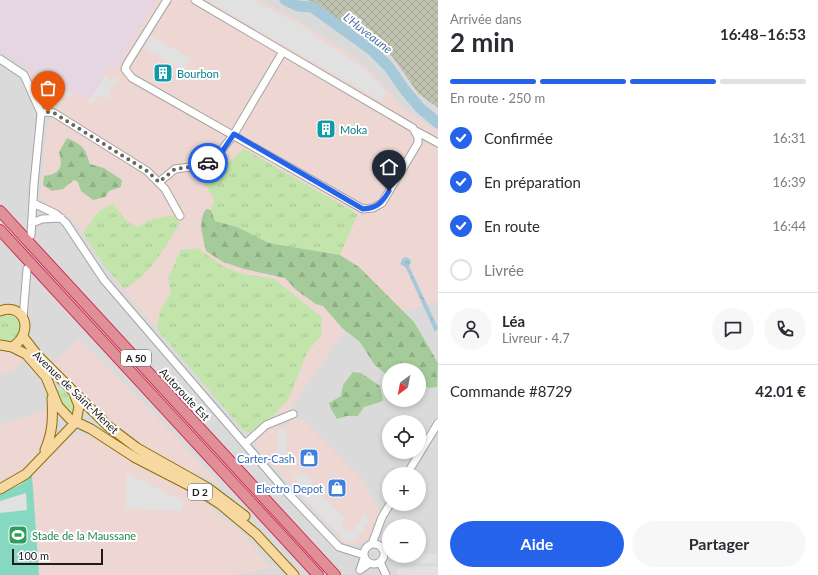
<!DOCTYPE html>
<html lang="fr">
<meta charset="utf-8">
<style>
:root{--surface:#fff;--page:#f7f7f7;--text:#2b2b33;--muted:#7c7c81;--line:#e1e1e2;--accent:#2563eb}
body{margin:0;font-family:Lato,sans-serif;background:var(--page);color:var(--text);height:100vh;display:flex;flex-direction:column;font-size:15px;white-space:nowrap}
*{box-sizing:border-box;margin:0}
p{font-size:13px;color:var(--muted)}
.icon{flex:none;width:22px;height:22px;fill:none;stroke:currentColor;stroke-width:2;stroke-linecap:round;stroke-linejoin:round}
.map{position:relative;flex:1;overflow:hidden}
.drawer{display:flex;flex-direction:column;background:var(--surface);width:380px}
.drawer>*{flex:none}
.needle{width:26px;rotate:212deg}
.tools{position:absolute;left:382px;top:363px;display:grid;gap:8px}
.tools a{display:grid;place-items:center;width:44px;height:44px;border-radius:50%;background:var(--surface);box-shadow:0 2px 6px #0003;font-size:20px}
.scale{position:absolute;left:12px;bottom:10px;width:91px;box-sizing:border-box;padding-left:4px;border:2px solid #1d1d1d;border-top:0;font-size:11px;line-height:14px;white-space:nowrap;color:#1d1d1d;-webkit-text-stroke:3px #fff;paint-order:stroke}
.pin{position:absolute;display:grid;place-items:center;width:34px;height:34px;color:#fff;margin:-41px -17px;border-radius:50% 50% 50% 0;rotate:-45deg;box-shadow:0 0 4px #0007}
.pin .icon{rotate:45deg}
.courier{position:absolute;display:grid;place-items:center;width:40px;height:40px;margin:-20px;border:3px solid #2563eb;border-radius:50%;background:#fff;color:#222;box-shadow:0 1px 5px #0007}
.head em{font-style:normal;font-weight:700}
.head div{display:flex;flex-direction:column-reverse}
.head{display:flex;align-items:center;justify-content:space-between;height:68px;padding:0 12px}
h1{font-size:26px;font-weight:700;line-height:30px}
.bar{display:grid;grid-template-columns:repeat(4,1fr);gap:6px 4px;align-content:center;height:48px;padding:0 12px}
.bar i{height:5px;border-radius:3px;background:var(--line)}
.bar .on{background:var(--accent)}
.bar p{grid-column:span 4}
.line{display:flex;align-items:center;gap:10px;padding:0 12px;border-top:1px solid var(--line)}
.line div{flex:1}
.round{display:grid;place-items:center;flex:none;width:42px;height:42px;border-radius:21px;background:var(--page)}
ol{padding:0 12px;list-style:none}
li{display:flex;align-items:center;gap:12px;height:44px}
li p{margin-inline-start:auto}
li .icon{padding:4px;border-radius:50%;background:var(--accent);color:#fff;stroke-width:4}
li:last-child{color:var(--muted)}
li i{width:22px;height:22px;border:2px solid var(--line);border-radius:50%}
.action{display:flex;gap:8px;margin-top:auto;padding:8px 12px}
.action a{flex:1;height:46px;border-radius:24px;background:var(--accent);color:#fff;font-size:16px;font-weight:700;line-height:46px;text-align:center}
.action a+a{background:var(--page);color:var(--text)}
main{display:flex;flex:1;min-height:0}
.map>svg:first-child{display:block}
.residential{fill:#dbdada;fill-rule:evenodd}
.commercial{fill:#eed7d3}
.industrial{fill:#e6d6e2}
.construction{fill:url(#construction-cross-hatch)}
.grass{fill:url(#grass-tufts)}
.forest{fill:url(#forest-firs)}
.pitch{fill:#86d9c0}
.parking{fill:#e1e1e1}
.water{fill:url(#water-ripples)}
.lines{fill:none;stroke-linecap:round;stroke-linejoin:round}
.river{stroke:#a6c9d9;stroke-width:11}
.minor-casing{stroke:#a4a4a4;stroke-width:9}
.major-casing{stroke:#8d6d09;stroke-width:11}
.highway-casing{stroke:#ce2e57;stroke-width:12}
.minor{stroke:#fff;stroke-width:7}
.major{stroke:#f6d8a0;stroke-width:9}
.highway{stroke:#e18f97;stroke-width:10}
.done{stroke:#666562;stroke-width:4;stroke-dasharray:0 7.2}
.route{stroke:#2563eb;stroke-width:5}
.labels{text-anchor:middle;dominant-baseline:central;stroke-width:4;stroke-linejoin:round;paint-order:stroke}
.shield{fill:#fff;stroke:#616161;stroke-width:1}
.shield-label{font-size:10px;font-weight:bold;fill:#1d1d1d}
.culture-label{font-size:11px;fill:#0d838f;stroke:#fff;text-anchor:start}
.street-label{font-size:11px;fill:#1d1d1d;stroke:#fff}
.shop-label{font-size:11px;fill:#366cbe;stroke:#fff;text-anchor:end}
.leisure-label{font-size:11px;fill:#27864d;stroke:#fff;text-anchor:start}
.water-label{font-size:12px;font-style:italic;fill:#4f74a7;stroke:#fff}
</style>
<main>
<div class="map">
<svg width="438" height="575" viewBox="0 0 438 575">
<defs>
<pattern id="construction-cross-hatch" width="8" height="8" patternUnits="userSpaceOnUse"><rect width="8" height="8" fill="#c0c2b0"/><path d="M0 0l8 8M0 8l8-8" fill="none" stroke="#a5a697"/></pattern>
<pattern id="grass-tufts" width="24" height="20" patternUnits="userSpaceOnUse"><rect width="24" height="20" fill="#c3e5ac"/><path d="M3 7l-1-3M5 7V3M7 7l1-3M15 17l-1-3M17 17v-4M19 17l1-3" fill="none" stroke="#a7c494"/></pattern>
<pattern id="forest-firs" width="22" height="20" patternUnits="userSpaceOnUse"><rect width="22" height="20" fill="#a5cb9a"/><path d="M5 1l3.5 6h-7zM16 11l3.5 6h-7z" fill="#8eae84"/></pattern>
<pattern id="water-ripples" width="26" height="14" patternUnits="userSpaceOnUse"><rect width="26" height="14" fill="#a6c9d9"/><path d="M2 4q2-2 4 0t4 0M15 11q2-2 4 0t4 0" fill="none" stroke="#8eacba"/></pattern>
</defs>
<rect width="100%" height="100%" fill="#eeebe3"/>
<path class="residential" d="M0,0H438V575H0ZM389,370H419V400H389ZM389,422H419V452H389ZM389,474H419V504H389ZM389,526H419V556H389Z"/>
<path class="commercial" d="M156,0H260L294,18L355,57L374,75L403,108L438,132V301L345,330L288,412L273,416L250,432L244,431L109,273L73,220L44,203L40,197L47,127L60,105L52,100L50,103L45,100L40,90L37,91L25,66L82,98L92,96L109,66L115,69Z
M79,339L177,438L224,488L204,477L200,472L195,476L140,445L112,425L53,364Z
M0,350L14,352L25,360L17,365L18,369L0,375Z
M49,408L47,430L44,441L34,457L24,468L0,482V426H2L3,423L33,415Z
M292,419L303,420L362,479L380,511L370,538L365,541L354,546L345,544L256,447L258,439L270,428L277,425L279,428L290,423Z
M78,434L93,436L109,447L186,487L245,536L271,568L233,575H39L32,475L66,439Z"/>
<path class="industrial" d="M0,0H156L115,70L109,66L92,96L85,99L0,52Z"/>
<path class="construction" d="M306,0H438V108L418,93L392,56L313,2Z"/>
<path class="grass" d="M244,149L358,214L340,255L269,243L237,227L215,221L211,210L214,199L202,179L223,167Z
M113,204L127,221L138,227L149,220L173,215L180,223C165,248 150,275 124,289L105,267L83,233L99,211Z
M197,248L224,267L243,274L274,279L322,317L321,336L308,351L288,400L273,416L250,432L244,431L157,329L160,310L171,292L168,278L181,250Z
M6,315C22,316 23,327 17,338L7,342L0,340V317Z
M58,389L65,391L74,403V417C66,413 54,399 58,389Z"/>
<path class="forest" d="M67,138C83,145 85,148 90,164L104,168L122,180L121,187L109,191L105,197L93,200L81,191L78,182L74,180L63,189L52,191L43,185L44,176C59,174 64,168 59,152Z
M206,209L211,210L215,221L237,227L269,243L340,255L359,267L414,322L438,363L437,387L429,388L419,383V370H389V377L374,364L360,342L342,328L323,306L316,304L296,290L285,278L244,269L223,262L206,251C203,235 197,223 206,209Z
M353,372L361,373L380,386L383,401L364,407L358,416H346L337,419L331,409L329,403L341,396L343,385Z"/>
<path class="pitch" d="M32,475L39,575H0V494L20,485Z"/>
<path class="parking" d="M207,0H253L299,24L342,53L366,70L386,92L381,101Z
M150,35L190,58L183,70L143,48Z
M34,72L71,93L68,98L57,92L54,98L41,92L40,87L38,85L40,82L34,79Z
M105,75L111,80L113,77L119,80L115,86L111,84L108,90L112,92L108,99L101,95L90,105L89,99L92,97Z
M278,430H287L286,466L279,465Z
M303,472L313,481L310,484L346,519L340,525L348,532L353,531L364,515L370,519L356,540L349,542L345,540L302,496L307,490L293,477L297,473L299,476Z
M127,473L183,501L182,511L126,508Z
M26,493L27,510L0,513V501Z
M419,554H437V563H395L394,556H419Z
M438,566V575H398L396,573L397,568Z"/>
<path class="water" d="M406,257L410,259L411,262L409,266L438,328L435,332L406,268L400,264L403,258Z"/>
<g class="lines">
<path class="river" d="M285,0L298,6L312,7L372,50L389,67L404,89L420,108L438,123"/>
<g class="minor-casing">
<path id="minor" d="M167,0L127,64L125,69L132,78L363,209L373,208L382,203L418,143V137L413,128L195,0
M0,59L24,75L41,113L34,184L31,235
M41,113L48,112L54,113L147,171L165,189L180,216
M416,131L438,143
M159,182L175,169L198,166L215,159L234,134L282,53
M33,203L56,214L66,223L104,280L282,487L339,547L364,555
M32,223L42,219L61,218
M23,318L27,269
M245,444L266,425L293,414
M407,474L438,423
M364 554a10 10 0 1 1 20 0a10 10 0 1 1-20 0Z
M372,544L382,517L390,504
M364,558L360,570L370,563
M380,562L386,575"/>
</g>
<g class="major-casing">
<path id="major" d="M0,311C25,302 35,333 12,347L0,345
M24,338L38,356L108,426L137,448L208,488L245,516
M12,347L26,354L46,377L58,406L70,419L91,429L134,457L198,490L220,504L256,534L294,575
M75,396L79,406L76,422
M45,450C53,432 53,417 52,398
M0,489L26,474L76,422"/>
</g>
<g class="highway-casing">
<path id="highway" d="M0,211L335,575
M0,230L318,575"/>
</g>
<use href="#minor" class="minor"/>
<use href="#major" class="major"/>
<use href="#highway" class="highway"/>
</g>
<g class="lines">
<path class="done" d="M48,112L54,113L147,171L159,182L175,169L198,166L208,163"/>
<path class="route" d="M208,163L221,153L234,134L363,209C377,208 382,203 389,191"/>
</g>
<defs>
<g id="building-square" transform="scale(1)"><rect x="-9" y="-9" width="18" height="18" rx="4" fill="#0f9aa8" stroke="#fff"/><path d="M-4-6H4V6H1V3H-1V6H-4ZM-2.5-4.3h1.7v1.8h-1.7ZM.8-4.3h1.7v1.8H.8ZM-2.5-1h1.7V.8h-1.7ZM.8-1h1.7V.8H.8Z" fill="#fff"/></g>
<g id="shop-square" transform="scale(1)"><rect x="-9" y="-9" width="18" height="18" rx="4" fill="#3f7fe0" stroke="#fff"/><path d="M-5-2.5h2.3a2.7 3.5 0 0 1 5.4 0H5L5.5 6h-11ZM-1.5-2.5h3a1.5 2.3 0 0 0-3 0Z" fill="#fff"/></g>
<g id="stadium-square" transform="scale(1)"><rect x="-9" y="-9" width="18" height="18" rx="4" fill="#2e9e5b" stroke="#fff"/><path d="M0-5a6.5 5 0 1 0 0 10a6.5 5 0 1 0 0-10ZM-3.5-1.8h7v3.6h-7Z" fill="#fff"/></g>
</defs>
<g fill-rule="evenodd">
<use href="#building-square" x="163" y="73"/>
<use href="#building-square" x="326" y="129"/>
<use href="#shop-square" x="309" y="458"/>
<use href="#shop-square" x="337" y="488"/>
<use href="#stadium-square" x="18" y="535"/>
</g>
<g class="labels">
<g class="shield">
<rect x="121" y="350" width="30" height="16" rx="3"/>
<rect x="188" y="484" width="24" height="16" rx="3"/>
</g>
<g class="shield-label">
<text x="136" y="358">A 50</text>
<text x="200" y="492">D 2</text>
</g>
<g class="culture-label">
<text x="177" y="73">Bourbon</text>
<text x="340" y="129">Moka</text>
</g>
<g class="street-label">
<text transform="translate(76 392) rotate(44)">Avenue de Saint-Menet</text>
<text transform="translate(185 394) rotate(47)">Autoroute Est</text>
</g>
<g class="shop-label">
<text x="295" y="458">Carter-Cash</text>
<text x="323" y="488">Electro Depot</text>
</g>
<g class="leisure-label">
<text x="32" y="535">Stade de la Maussane</text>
</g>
<g class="water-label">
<text transform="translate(368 33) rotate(38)">L'Huveaune</text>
</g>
</g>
</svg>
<div class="tools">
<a><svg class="needle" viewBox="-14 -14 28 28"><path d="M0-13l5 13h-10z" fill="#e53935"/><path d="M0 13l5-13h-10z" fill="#7c7c81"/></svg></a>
<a><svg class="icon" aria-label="locate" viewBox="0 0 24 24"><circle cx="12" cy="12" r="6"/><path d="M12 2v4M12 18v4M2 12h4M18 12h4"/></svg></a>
<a>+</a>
<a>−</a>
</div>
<div class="scale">100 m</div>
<div class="pin" style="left:48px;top:112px;background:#ea580c"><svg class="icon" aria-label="bag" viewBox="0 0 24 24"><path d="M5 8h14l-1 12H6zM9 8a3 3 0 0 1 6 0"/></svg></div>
<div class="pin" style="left:389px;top:191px;background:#1f2937"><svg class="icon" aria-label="home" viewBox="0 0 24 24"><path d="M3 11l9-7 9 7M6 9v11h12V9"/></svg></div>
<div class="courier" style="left:208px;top:163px"><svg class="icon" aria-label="car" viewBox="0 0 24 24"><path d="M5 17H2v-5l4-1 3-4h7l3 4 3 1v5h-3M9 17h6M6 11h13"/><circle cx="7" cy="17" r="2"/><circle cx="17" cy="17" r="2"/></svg></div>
</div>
<section class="drawer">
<div class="head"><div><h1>2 min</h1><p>Arrivée dans</p></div><em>16:48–16:53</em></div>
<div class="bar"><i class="on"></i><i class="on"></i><i class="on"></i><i></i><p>En route · 250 m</p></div>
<ol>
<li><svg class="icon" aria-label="check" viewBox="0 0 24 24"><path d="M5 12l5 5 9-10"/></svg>Confirmée<p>16:31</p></li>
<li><svg class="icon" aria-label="check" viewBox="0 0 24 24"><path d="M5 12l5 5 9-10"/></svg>En préparation<p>16:39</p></li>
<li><svg class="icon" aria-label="check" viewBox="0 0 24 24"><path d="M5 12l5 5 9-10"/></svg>En route<p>16:44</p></li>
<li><i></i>Livrée</li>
</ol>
<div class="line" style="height:72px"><a class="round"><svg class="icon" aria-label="person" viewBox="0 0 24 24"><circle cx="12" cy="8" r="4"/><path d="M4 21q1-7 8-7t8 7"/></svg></a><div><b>Léa</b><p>Livreur · 4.7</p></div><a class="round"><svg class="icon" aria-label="chat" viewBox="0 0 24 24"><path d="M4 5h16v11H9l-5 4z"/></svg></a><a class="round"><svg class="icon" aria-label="phone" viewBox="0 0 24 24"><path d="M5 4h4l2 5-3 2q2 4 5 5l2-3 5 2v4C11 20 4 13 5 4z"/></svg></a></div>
<div class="line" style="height:52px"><div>Commande #8729</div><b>42.01 €</b></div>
<div class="action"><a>Aide</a><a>Partager</a></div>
</section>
</main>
